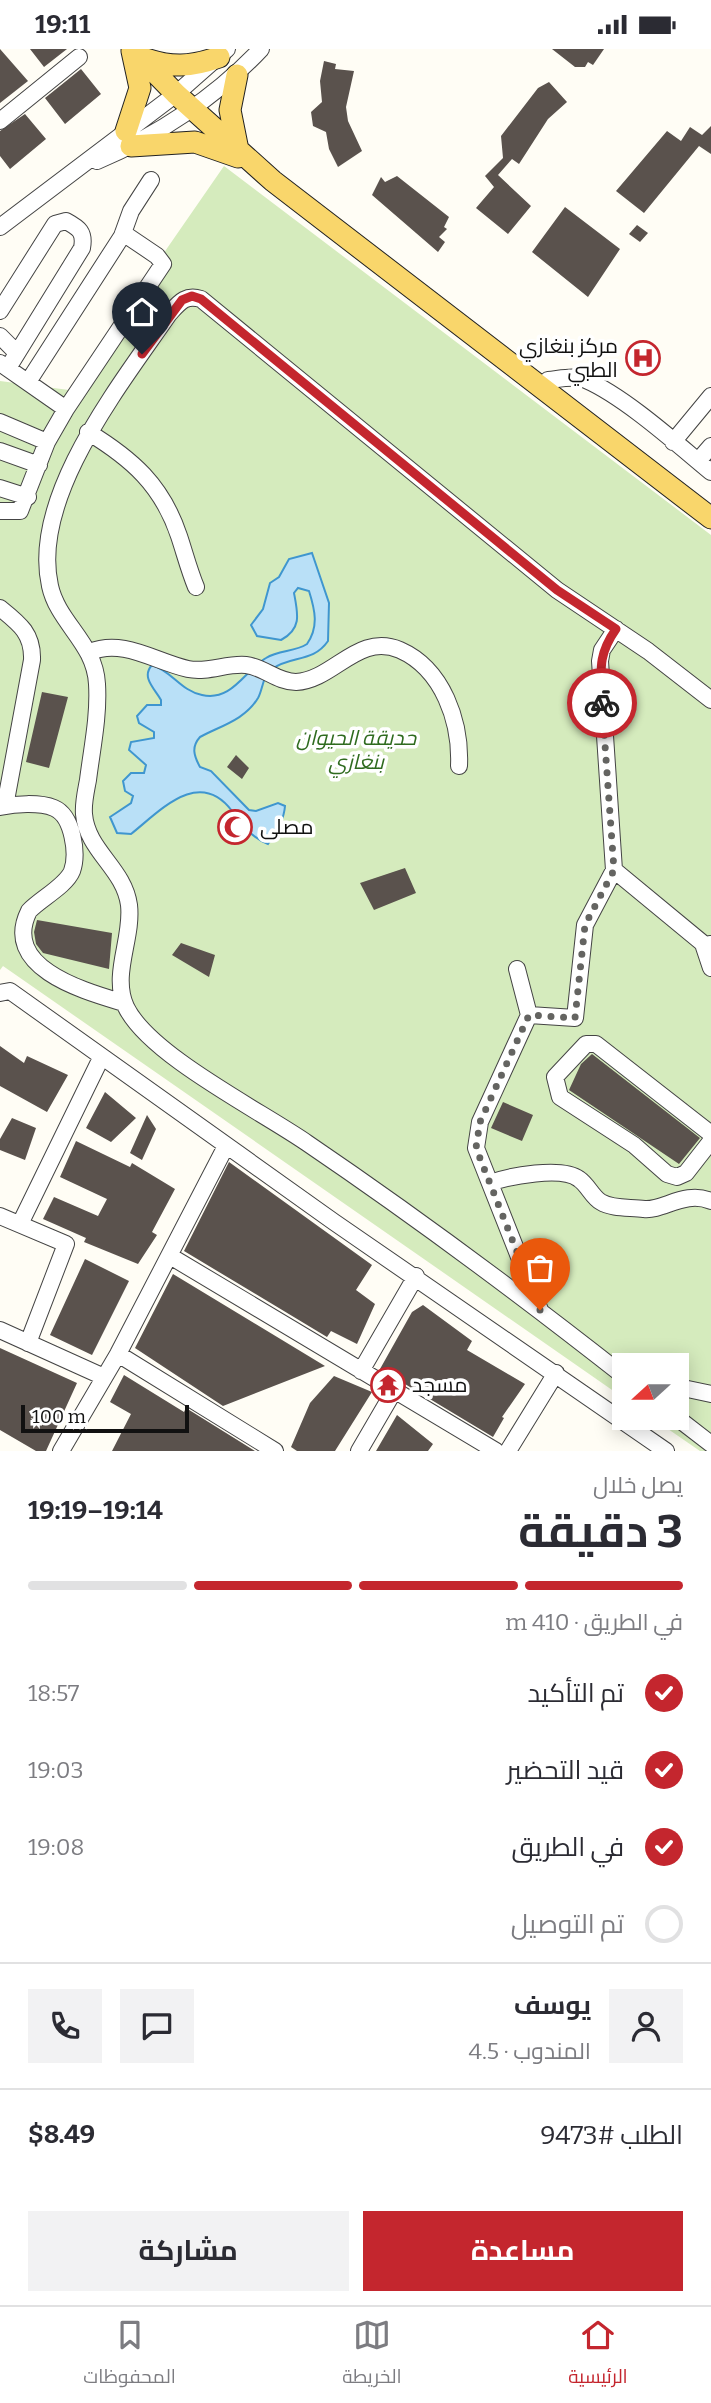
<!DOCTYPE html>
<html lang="ar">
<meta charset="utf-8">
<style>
:root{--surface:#fff;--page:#f2f2f3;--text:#2b2b33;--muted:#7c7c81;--line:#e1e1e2;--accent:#c4262e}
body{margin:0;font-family:Bitter,Cairo,serif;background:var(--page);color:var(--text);direction:rtl;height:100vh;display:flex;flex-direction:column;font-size:26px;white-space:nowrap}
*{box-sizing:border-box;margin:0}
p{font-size:23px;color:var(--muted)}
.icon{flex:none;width:38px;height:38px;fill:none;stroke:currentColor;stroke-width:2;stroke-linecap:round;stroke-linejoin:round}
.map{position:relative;height:1402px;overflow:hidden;direction:ltr}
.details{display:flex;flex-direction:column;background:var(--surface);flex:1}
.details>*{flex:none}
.needle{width:46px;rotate:249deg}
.buttons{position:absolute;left:612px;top:1304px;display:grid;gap:14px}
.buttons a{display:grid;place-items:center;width:77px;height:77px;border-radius:0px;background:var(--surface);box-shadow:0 4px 18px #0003;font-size:35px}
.scale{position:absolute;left:21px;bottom:18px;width:168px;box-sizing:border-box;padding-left:7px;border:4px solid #111;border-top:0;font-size:19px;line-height:24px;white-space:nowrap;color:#111;-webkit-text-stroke:5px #fff;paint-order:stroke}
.pin{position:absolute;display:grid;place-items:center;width:60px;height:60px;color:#fff;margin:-72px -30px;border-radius:50% 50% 50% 0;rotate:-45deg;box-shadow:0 0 7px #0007}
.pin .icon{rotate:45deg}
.courier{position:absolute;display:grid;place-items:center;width:70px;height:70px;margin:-35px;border:5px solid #c4262e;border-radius:50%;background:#fff;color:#222;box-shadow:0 2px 9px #0007}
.head em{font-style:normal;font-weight:700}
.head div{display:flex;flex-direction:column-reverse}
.head{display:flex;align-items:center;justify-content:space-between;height:119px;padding:0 28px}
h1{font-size:46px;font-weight:700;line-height:52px}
.bar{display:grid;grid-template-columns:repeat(4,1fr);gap:10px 7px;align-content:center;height:84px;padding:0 28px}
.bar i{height:9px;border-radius:5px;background:var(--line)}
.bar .selected{background:var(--accent)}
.bar p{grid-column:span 4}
.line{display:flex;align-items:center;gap:18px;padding:0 28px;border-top:2px solid var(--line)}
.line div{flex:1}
.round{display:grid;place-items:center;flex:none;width:74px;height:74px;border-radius:0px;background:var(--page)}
ol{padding:0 28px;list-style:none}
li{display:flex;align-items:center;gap:21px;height:77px}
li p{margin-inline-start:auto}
li .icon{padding:7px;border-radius:50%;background:var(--accent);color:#fff;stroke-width:4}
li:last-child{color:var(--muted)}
li i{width:38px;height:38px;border:4px solid var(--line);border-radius:50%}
.primary-button{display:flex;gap:14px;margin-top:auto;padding:14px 28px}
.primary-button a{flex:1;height:80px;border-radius:0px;background:var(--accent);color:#fff;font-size:28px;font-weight:700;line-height:80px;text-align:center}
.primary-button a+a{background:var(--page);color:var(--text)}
.status{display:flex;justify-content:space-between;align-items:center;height:49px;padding:0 35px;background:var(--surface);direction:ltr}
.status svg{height:19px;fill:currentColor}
.tabs{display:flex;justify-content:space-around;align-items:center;height:98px;border-top:2px solid var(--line);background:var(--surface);font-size:19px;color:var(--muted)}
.tabs a{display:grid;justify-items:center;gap:4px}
.tabs .selected{color:var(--accent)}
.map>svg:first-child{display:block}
.green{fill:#d5ebbd}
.water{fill:#b9e0f7;stroke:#3f96cf;stroke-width:2}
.building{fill:#5a524d}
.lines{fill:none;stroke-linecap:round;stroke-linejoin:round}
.minor-casing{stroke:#444;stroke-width:18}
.major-casing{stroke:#222;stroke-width:23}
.minor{stroke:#fff;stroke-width:16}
.major{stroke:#f9d66b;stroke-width:21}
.done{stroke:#646461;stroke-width:7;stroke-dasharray:0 12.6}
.route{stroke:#c4262e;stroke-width:9}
.labels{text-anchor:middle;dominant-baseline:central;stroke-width:7;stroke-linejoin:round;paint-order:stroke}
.poi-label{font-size:21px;fill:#111;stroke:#fff;text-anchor:start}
.park-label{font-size:21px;font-style:italic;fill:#2f6b1f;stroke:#fff}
</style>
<div class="status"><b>19:11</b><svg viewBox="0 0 49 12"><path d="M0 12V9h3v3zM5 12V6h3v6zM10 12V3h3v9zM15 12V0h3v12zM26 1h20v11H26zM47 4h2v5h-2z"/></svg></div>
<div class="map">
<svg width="711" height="1402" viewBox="0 0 711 1402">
<rect width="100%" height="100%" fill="#fffdf5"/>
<path class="green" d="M224,117L711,486V1402H700L652,1369L677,1368V1316H625V1350L3,917L0,921V332L69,341Z"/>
<path class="water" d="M312,504L329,554L328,592C313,614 291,606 272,620C262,628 263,640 258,649C245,671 220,677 200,688C191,698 194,707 200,718L211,722L249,761L256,762L278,754L285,757C284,771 277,783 268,795C252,789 242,776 232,762C199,718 160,762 131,785L117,784L110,768L131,754L133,747L125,742L123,732L131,724H144L146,716L129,701L131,693L154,689V683L139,674L137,667L147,656H161V651C154,639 141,628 152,616C172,622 181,642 202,646C232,653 245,621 266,609C279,601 295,603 307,595C319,578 315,561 309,542L298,539L294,544C298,565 302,580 281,591L257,587L251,576L263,560L270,534L279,528L289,510Z"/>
<path class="building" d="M0,0L28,32L0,54Z
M30,0H67L44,18Z
M552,0H604L593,16L588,13L585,18H575Z
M324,12L336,15L335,20L354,22L346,58L348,72L362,102L338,118L329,100L326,83L313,77L311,63L322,53L320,32Z
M81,20L101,45L65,75L45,49Z
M549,33L567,53L548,70L519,115L512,110L498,126L531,157L508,185L476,159L494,138L485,127L503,109L501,87L538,39Z
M25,65L46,90L10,120L0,107V82Z
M711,77V105L699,97L644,164L616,142L667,82L681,92L690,78L702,86Z
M397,127L449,168L444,178L447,180L439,188L445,193L438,203L372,146L381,128L385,133Z
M565,158L620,200L588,248L532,203Z
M637,176L648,184L640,193L629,185Z
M42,643L68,648L49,719L26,713Z
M236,706L249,719L242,730L227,718Z
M405,819L416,844L374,861L360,834Z
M37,871L112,884L109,920L43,904L36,895L34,883Z
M181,894L215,906L209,928L172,906Z
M0,997L24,1014L27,1007L68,1026L47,1063L0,1037Z
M592,1005L700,1089L679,1115L569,1041L581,1015Z
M105,1043L136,1069L111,1093L86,1079Z
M503,1053L533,1066L522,1092L491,1079Z
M147,1066L156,1080L142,1111L130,1104Z
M12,1069L36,1079L25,1111L0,1101V1090Z
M76,1092L130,1118L132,1114L175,1140L152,1183L157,1186L138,1215L84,1193L86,1189L43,1170L54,1148L98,1167L107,1150L60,1128Z
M229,1113L372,1216L356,1241L375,1255L357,1295L331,1282L327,1288L184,1202Z
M85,1210L129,1232L92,1306L50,1286Z
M173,1225L325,1317L223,1357L135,1299Z
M423,1256L472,1292L467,1301L525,1335L502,1368L504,1369L493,1388L380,1320L412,1263Z
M0,1299L77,1334L46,1402H36L0,1381Z
M124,1326L184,1363L186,1359L255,1402H112L131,1365L110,1353Z
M334,1327L372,1343L335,1402H297L291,1398L310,1354Z
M397,1366L433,1395L428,1402H376Z"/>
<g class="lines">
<g class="minor-casing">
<path id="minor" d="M0,72L79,8
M97,112C157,87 216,48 261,0
M0,178L176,45L227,0
M0,262L55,175L66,172C79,179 85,183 82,199L8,319
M0,287L16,303
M0,314L66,360L163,215L157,207L123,184
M548,331C560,330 575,326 586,331C625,348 677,395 711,423
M28,333L122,187L131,162L151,131
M0,373L47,393
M88,383C132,410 162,436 179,487C185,505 189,521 196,538
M673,393L711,347
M0,402L39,416
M698,412L711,397
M0,439L28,448
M0,462H20L47,393L66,360
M0,559C20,575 33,585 32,611L5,757
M90,603C123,589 156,613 188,620C208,624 227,614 246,616C264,618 277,633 296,633C334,631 358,583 400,601C443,620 461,673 459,717
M0,758C15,755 39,753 54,759C73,767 78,805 72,822C66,837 40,850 29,862C0,920 88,943 124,954
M614,821L600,612L602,601L616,580
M710,895L704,898L711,919
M517,920L529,966L480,1073L476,1099L540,1261
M0,944L10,942L334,1173L666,1402
M529,966L575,969L585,876L614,821L711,901
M711,1085L596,995H586L555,1028L560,1048L634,1096L667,1125L677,1128L686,1124L711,1092
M490,1134C509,1127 562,1117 579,1130C588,1136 592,1148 601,1153C612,1160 631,1158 644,1160C663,1162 685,1141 711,1152
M0,1167L66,1195L28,1294
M20,1175L101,1009
M170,1207L496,1402
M0,1281L104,1328
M118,1305L275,1402
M361,1322L416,1227
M625,1328C522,1247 416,1168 307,1094C261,1062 149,1006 126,958C111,925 133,890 129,856C124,819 87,802 84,765C83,754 86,742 88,731C92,699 99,667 97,635C95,594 58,574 50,537C30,448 121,335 169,265C179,254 185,245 201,250L557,541L648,602L711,651
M677,1341L683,1339L711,1345
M676,1368L711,1395
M61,1402L118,1305L226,1097
M359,1402L394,1342
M508,1402L556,1324"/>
</g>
<g class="major-casing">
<path id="major" d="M132,0L176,45L273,132L711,469
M143,9C171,19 191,18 219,8
M237,26L230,61L238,101
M126,82L140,39L132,2
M131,97L195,93L238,108"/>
</g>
<use href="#minor" class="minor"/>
<use href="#major" class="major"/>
</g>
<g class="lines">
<path class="done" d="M540,1261L476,1099L480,1073L529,966L575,969L585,876L614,821L602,654"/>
<path class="route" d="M142,305L182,251L192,247L201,250L557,541L616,580C597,607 601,622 602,654"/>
</g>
<defs>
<g id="hospital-ring" transform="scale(1.75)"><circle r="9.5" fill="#fff" stroke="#c4262e" stroke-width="1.5"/><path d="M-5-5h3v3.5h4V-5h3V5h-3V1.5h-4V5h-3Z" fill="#c4262e"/></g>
<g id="mosque-ring" transform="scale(1.75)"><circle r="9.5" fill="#fff" stroke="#c4262e" stroke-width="1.5"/><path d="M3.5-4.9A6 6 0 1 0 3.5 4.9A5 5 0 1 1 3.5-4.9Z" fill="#c4262e"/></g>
<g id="temple-ring" transform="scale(1.75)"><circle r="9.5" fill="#fff" stroke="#c4262e" stroke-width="1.5"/><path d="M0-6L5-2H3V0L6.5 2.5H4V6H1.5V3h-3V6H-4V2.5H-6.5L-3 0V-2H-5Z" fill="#c4262e"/></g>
</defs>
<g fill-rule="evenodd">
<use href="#hospital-ring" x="643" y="309"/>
<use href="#mosque-ring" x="235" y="778"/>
<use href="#temple-ring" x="388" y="1336"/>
</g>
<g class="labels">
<g class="poi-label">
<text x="618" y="297" text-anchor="end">مركز بنغازي<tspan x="618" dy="24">الطبي</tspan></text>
<text x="260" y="778">مصلى</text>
<text x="412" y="1336">مسجد</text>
</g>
<g class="park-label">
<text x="356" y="689">حديقة الحيوان<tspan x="356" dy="24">بنغازي</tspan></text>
</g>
</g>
</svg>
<div class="buttons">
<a><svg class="needle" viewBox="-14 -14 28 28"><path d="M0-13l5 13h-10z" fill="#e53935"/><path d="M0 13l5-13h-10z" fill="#7c7c81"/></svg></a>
</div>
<div class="scale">100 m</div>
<div class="pin" style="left:540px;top:1261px;background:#ea580c"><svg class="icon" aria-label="bag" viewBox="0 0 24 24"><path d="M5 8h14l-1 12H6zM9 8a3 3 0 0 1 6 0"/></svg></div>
<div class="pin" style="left:142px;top:305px;background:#1f2937"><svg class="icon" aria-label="home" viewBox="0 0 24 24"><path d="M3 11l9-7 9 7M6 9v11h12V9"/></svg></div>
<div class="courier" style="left:602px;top:654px"><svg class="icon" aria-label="bike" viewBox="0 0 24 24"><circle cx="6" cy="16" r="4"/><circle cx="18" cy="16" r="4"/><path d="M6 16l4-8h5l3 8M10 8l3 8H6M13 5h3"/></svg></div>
</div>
<section class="details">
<div class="head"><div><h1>3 دقيقة</h1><p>يصل خلال</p></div><em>19:14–19:19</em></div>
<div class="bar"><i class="selected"></i><i class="selected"></i><i class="selected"></i><i></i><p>في الطريق · 410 m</p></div>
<ol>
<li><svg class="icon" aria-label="check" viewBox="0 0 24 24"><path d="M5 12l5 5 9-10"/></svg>تم التأكيد<p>18:57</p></li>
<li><svg class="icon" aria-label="check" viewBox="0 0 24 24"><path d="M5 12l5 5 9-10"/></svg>قيد التحضير<p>19:03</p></li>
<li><svg class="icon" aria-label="check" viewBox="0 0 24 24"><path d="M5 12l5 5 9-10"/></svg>في الطريق<p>19:08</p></li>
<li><i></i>تم التوصيل</li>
</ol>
<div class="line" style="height:126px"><a class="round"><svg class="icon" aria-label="person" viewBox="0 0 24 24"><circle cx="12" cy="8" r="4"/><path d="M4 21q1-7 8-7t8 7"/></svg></a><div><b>يوسف</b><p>المندوب · 4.5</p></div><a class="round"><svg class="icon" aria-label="chat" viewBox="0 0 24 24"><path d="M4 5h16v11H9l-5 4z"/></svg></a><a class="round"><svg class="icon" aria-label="phone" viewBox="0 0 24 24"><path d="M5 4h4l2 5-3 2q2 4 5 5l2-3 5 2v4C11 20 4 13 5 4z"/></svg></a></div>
<div class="line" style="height:91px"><div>الطلب #9473</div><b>$8.49</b></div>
<div class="primary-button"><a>مساعدة</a><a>مشاركة</a></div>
</section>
<nav class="tabs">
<a class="selected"><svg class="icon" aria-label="home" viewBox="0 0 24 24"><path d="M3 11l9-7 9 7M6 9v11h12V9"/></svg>الرئيسية</a>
<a><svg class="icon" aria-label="map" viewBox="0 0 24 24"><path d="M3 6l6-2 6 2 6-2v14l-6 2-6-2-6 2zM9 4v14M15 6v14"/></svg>الخريطة</a>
<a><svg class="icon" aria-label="saved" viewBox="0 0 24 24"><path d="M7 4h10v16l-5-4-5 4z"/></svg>المحفوظات</a>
</nav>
